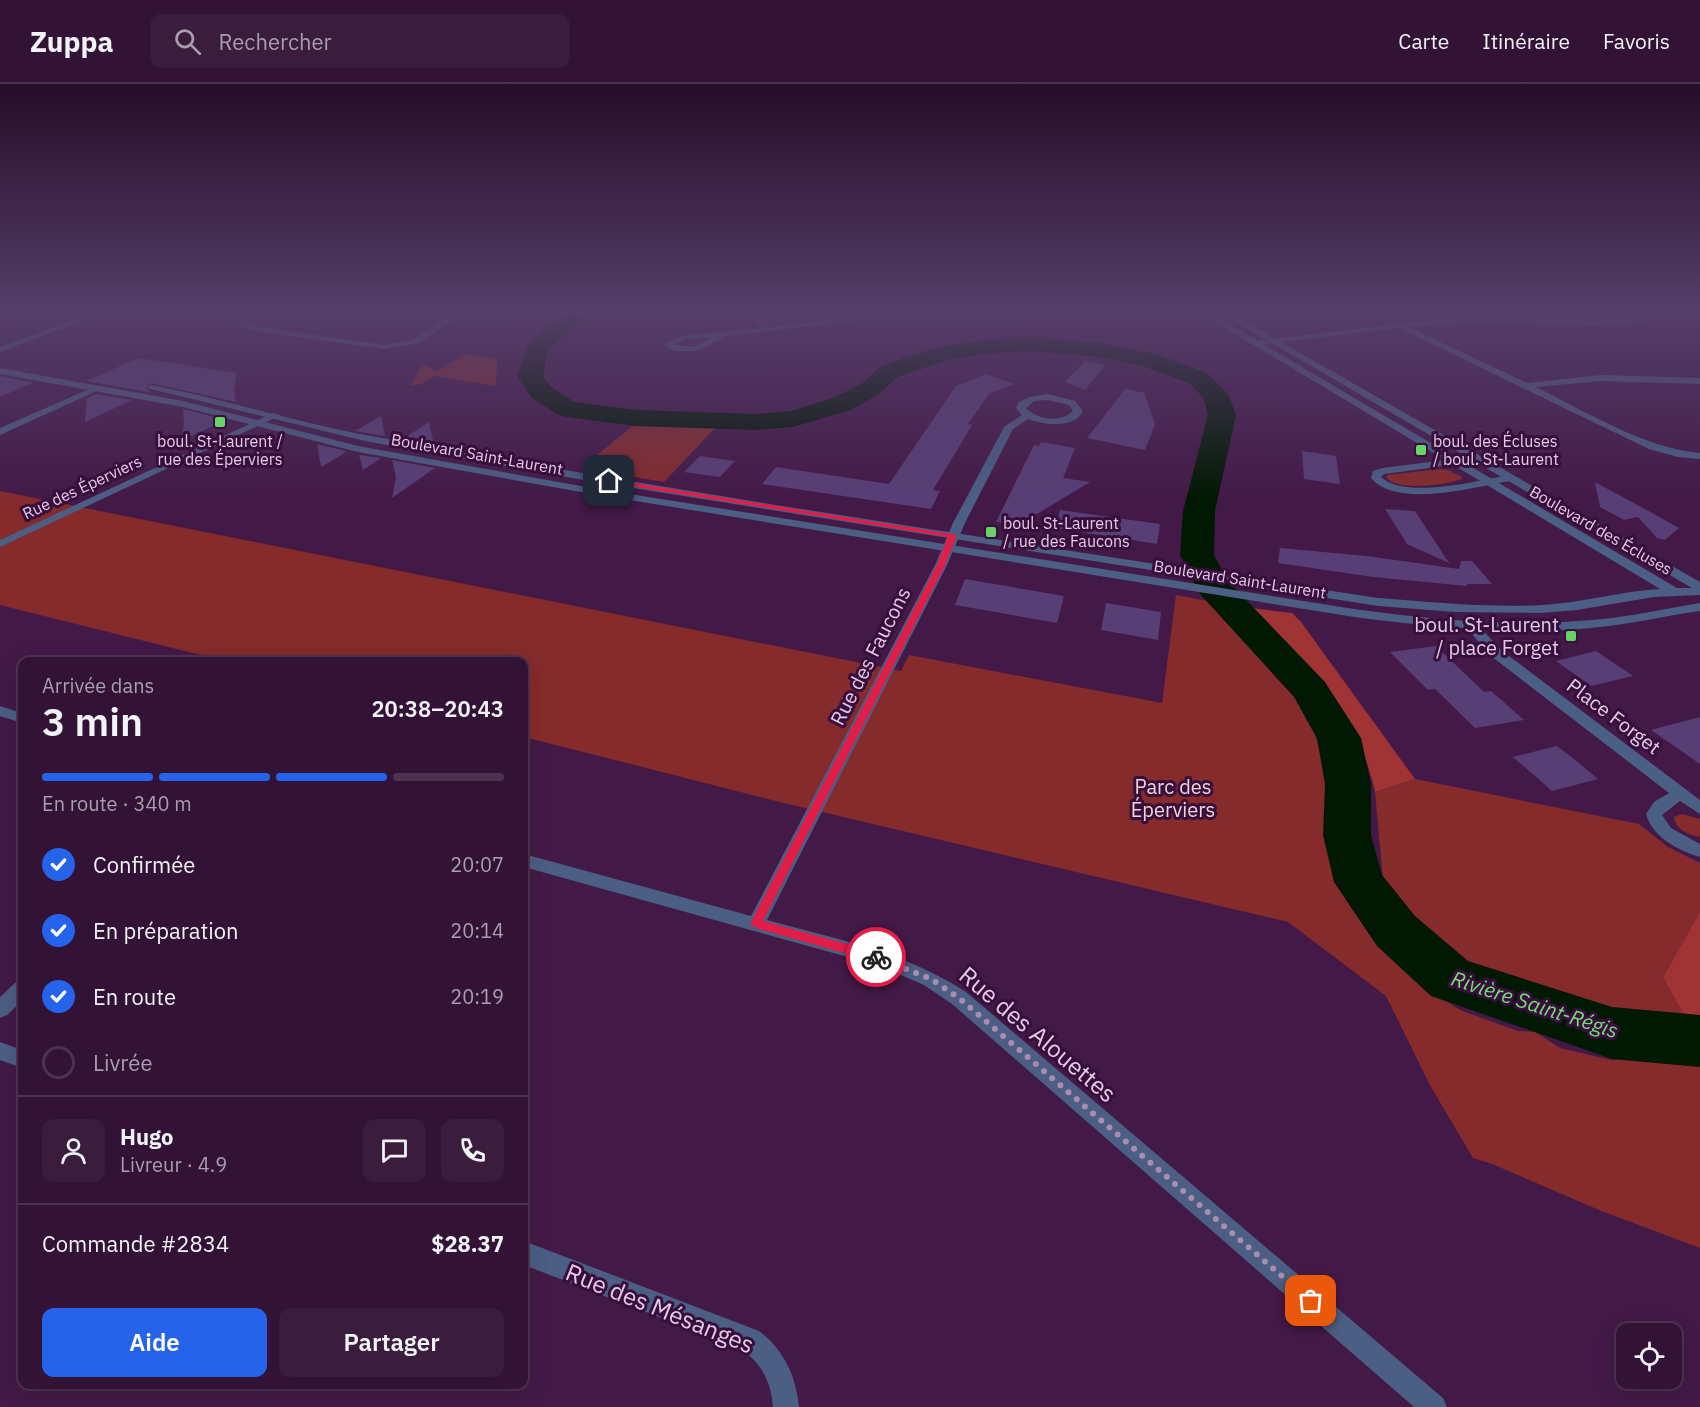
<!DOCTYPE html>
<html lang="fr">
<meta charset="utf-8">
<style>
:root{--surface:#321335;--page:#3a1c3d;--text:#f1f3f6;--muted:#a89ead;--line:#4d3250;--accent:#2563eb}
body{margin:0;font-family:"IBM Plex Sans",sans-serif;background:var(--page);color:var(--text);height:100vh;display:flex;flex-direction:column;font-size:22px;white-space:nowrap}
*{box-sizing:border-box;margin:0}
p{font-size:20px;color:var(--muted)}
.icon{flex:none;width:33px;height:33px;fill:none;stroke:currentColor;stroke-width:2;stroke-linecap:round;stroke-linejoin:round}
.map{position:relative;flex:1;overflow:hidden}
.panel{position:absolute;left:18px;top:573px;width:510px;height:732px;display:flex;flex-direction:column;background:var(--surface);border-radius:12px;box-shadow:0 6px 24px #0002,0 0 0 2px var(--line)}
.panel>*{flex:none}
.buttons{position:absolute;left:1616px;top:1239px;display:grid;gap:12px}
.buttons a{display:grid;place-items:center;width:66px;height:66px;border-radius:12px;background:var(--surface);box-shadow:0 6px 24px #0002,0 0 0 2px var(--line);font-size:30px}
.pin{position:absolute;display:grid;place-items:center;width:51px;height:51px;color:#fff;margin:-26px;border-radius:12px;box-shadow:0 3px 9px #0006}
.courier{position:absolute;display:grid;place-items:center;width:60px;height:60px;margin:-30px;border:4px solid #e11d48;border-radius:50%;background:#fff;color:#222;box-shadow:0 2px 8px #0007}
.head em{font-style:normal;font-weight:600}
.head div{display:flex;flex-direction:column-reverse}
.head{display:flex;align-items:center;justify-content:space-between;height:102px;padding:0 24px}
h1{font-size:39px;font-weight:600;line-height:45px}
.bar{display:grid;grid-template-columns:repeat(4,1fr);gap:9px 6px;align-content:center;height:72px;padding:0 24px}
.bar i{height:8px;border-radius:4px;background:var(--line)}
.bar .selected{background:var(--accent)}
.bar p{grid-column:span 4}
.line{display:flex;align-items:center;gap:15px;padding:0 24px;border-top:2px solid var(--line)}
.line div{flex:1}
.round{display:grid;place-items:center;flex:none;width:63px;height:63px;border-radius:12px;background:var(--page)}
ol{padding:0 24px;list-style:none}
li{display:flex;align-items:center;gap:18px;height:66px}
li p{margin-inline-start:auto}
li .icon{padding:6px;border-radius:50%;background:var(--accent);color:#fff;stroke-width:4}
li:last-child{color:var(--muted)}
li i{width:33px;height:33px;border:3px solid var(--line);border-radius:50%}
.primary-button{display:flex;gap:12px;margin-top:auto;padding:12px 24px}
.primary-button a{flex:1;height:69px;border-radius:12px;background:var(--accent);color:#fff;font-size:24px;font-weight:600;line-height:69px;text-align:center}
.primary-button a+a{background:var(--page);color:var(--text)}
header{display:flex;align-items:center;gap:36px;box-sizing:border-box;height:84px;padding:0 30px;background:var(--surface);border-bottom:2px solid var(--line)}
header strong{font-size:28px}
nav{display:flex;gap:33px;margin-inline-start:auto;font-size:21px}
.search{width:420px;height:54px;background:var(--page);display:flex;align-items:center;gap:15px;box-sizing:border-box;padding:0 21px;border-radius:12px;color:var(--muted);font-size:22px}
.map>svg:first-child{display:block}
.built{fill:#4e1f53}
.green{fill:#852b2c}
.forest{fill:#a03435}
.lines{fill:none;stroke-linecap:round;stroke-linejoin:round}
.river{fill:#011902;fill-rule:evenodd}
.building{fill:#573e75}
.minor{fill:#4b5e83;fill-rule:evenodd}
.tertiary{fill:#4b5e83;fill-rule:evenodd}
.route{fill:#e11d48}
.done{stroke:#ab8cae;stroke-width:6;stroke-dasharray:0 10.8}
.poi-dot{fill:#66d466;stroke:#380e3c;stroke-width:2}
.labels{text-anchor:middle;dominant-baseline:central;stroke-width:6;stroke-linejoin:round;paint-order:stroke}
.far-poi-label{font-size:16px;fill:#e3cae6;stroke:#380e3c;text-anchor:start}
.far-street-label{font-size:16px;fill:#e3cae6;stroke:#380e3c}
.poi-label{font-size:20px;fill:#e3cae6;stroke:#380e3c;text-anchor:end}
.street-label{font-size:20px;fill:#e3cae6;stroke:#380e3c}
.park-label{font-size:20px;fill:#f3d4d1;stroke:#380e3c}
.water-label{font-size:21px;font-style:italic;fill:#77df76;stroke:#380e3c}
.near-street-label{font-size:24px;fill:#e3cae6;stroke:#380e3c}
</style>
<header>
<strong>Zuppa</strong>
<div class="search"><svg class="icon" aria-label="search" viewBox="0 0 24 24"><circle cx="10" cy="10" r="6"/><path d="M15 15l6 6"/></svg>Rechercher</div>
<nav><a>Carte</a><a>Itinéraire</a><a>Favoris</a></nav>
</header>
<div class="map">
<svg width="1700" height="1323" viewBox="0 0 1700 1323">
<rect width="100%" height="100%" fill="#431947"/>
<path class="built" d="M4,230H85L52,243L0,234Z"/>
<path class="green" d="M465,270L497,275L496,302L434,292L421,300L410,302L422,282L428,281L436,288Z
M634,341L716,343L664,398L581,384Z
M1440,385L1453,387L1451,388L1461,392L1462,395C1447,401 1395,408 1386,393L1388,391Z
M0,407L901,587L909,571L1162,619L1176,511L1213,518L1254,558L1286,599L1315,651L1328,690L1333,719L1330,765L1343,797L1363,837L1423,902L1460,926L1518,947L1535,948L1560,964L1611,976L1648,972L1700,971V1164L1599,1126L1492,1080L1473,1074L1431,1003L1386,912L1288,838L780,718L524,653V578L225,577L0,521Z
M1415,695L1639,740L1668,763L1700,779V828L1663,893L1687,937L1581,922L1516,904L1461,879L1408,839L1384,806L1375,708Z
M1682,730L1700,735V753C1689,751 1675,745 1674,733Z"/>
<path class="forest" d="M1250,524L1292,529L1301,538L1415,695L1375,708C1358,627 1304,582 1250,524Z
M1700,828V941L1687,937L1663,893Z"/>
<g class="lines">
<path class="river" d="M563,230H588L548,267L543,292L550,302L574,318L635,326L757,330L791,327L833,314L861,300L880,283L903,274L945,262L985,256L1027,253L1101,259L1158,271L1207,289L1228,310L1236,331L1215,427L1214,471L1228,497L1325,598L1361,654L1371,700V751L1382,791L1415,832L1468,877L1612,923L1700,931V983L1612,975L1431,912L1377,862L1334,798L1323,751L1325,700L1317,654L1295,614L1200,510L1180,471L1183,427L1208,331L1203,313L1189,299L1142,282L1101,273L1027,267L985,270L948,276L898,293L879,310L851,326L793,343L757,346L635,342L567,333L558,331L532,314L517,292L529,260Z"/>
</g>
<path class="building" d="M139,274L237,289L234,306L236,318L151,299L145,304L151,307L148,308L86,297Z
M1085,277L1105,281L1085,306L1065,298Z
M986,290L1014,300L989,310L968,340L972,341L933,406L940,407L931,425L762,400L776,383L889,400L956,302Z
M0,292L31,298L32,299L0,313Z
M1126,304L1137,308H1144L1155,340L1145,366L1087,354Z
M96,310L132,316L85,338L87,314Z
M183,325L226,336L181,357L184,340Z
M381,332L385,352L355,347Z
M429,338L434,361L403,355Z
M1041,358L1075,364L1063,394L1090,398L1019,441L996,438L1034,361L1039,362Z
M317,360L346,367V368L321,383Z
M1302,367L1336,372L1340,400L1304,395Z
M359,371L381,374L363,386Z
M700,372L735,377L720,393L684,388Z
M392,376L435,384L392,414L396,393Z
M1595,398L1654,430L1679,444L1665,456L1657,454L1638,433L1624,436L1600,423Z
M1385,425L1415,427L1449,479L1407,460Z
M1060,426L1160,440L1157,460L1055,444Z
M1280,464L1367,472L1459,485L1461,477H1472L1492,500H1467V502L1373,493L1278,479Z
M965,495L1064,512L1057,539L955,521Z
M1106,519L1161,528L1158,556L1101,546Z
M1436,562L1484,608L1491,607L1524,636L1475,644L1435,605L1428,606L1390,568Z
M1596,567L1633,592L1591,602L1556,577Z
M1700,633V680L1651,646Z
M1557,662L1579,679L1598,695L1552,707L1513,673Z"/>
<g class="lines">
<path class="minor" d="M248,230H257L246,239L254,242L384,261L414,255L452,230H461L419,259L384,265L249,246L237,239Z
M752,230H760L769,243L888,230H916L726,252L697,267H674L664,260L684,251L761,244ZM712,253L695,263L674,261L685,255Z
M1652,230H1662C1637,249 1537,238 1502,238C1471,239 1440,239 1409,243L1527,299L1601,291L1700,294V300L1601,297L1536,303C1587,328 1644,364 1700,369V375L1678,373L1649,365L1399,244L1255,261L1251,259L1255,257L1430,236L1502,234L1618,236L1644,234Z
M96,302L103,304L0,351V344Z
M1048,310L1075,317L1083,327C1074,345 1044,341 1028,335L1013,345L965,439L947,481L767,836C836,855 905,868 966,908L1443,1314L1447,1323H1414L952,920L924,901L880,882L524,783V770L751,832L935,481L953,439L1004,343L1022,331L1016,324L1019,318L1029,313ZM1048,316L1069,321L1073,327C1061,339 1037,336 1026,324L1034,317Z
M273,329L281,331L0,463V456Z
M1477,372L1482,375L1481,377L1384,390L1381,393C1406,416 1479,396 1510,391L1515,394L1510,397C1474,403 1397,425 1371,394L1373,387L1382,384Z
M1470,537L1475,538L1501,566L1700,716V730L1680,717L1662,731L1671,744L1700,760V773C1678,766 1653,754 1646,730L1654,718L1669,709L1491,572L1464,541Z
M0,622L22,629V639L0,632Z
M22,897V917L7,931L0,934V913L15,899Z
M0,958L22,966V984L0,976Z
M524,1157L759,1247C784,1266 796,1292 799,1323H773C771,1297 762,1281 742,1265L524,1181Z"/>
<path class="tertiary" d="M89,230H101L0,268V263Z
M1202,230H1212L1677,504H1692L1222,230H1232L1700,498V511L1654,513L1577,526L1540,529L1455,528L1378,522L589,397L365,357L147,304L151,301C225,315 297,339 371,352C705,413 1042,462 1378,514C1432,518 1488,524 1542,521C1582,519 1621,507 1660,505Z
M0,284L183,317L358,362L592,404L1354,525C1433,536 1512,543 1591,536C1628,533 1664,525 1700,519V527C1664,532 1628,541 1591,544C1512,551 1433,543 1354,533L592,410L358,368L183,323L0,290Z"/>
</g>
<linearGradient id="sky" x2="0" y2="1"><stop stop-color="#250e27"/><stop offset="0.55" stop-color="#553e69"/><stop offset="1" stop-color="#553e69" stop-opacity="0"/></linearGradient>
<rect width="1700" height="415" fill="url(#sky)"/>
<path class="route" d="M609,395L957,451L945,481L763,837L876,868L883,873L881,877L876,878L756,844L750,840L937,481L948,453L606,398Z"/>
<g class="lines">
<path class="done" d="M876,873L931,895L959,914L1311,1217"/>
</g>
<g class="poi-dot">
<rect x="214" y="332" width="12" height="12" rx="3"/>
<rect x="1415" y="360" width="12" height="12" rx="3"/>
<rect x="985" y="442" width="12" height="12" rx="3"/>
<rect x="1565" y="546" width="12" height="12" rx="3"/>
</g>
<g class="labels">
<g class="far-poi-label">
<text x="220" y="357" text-anchor="middle">boul. St-Laurent /<tspan x="220" dy="18">rue des Éperviers</tspan></text>
<text x="1433" y="357">boul. des Écluses<tspan x="1433" dy="18">/ boul. St-Laurent</tspan></text>
<text x="1003" y="439">boul. St-Laurent<tspan x="1003" dy="18">/ rue des Faucons</tspan></text>
</g>
<g class="far-street-label">
<text transform="translate(477 370) rotate(10)">Boulevard Saint-Laurent</text>
<text transform="translate(82 403) rotate(-25)">Rue des Éperviers</text>
<text transform="translate(1601 446) rotate(30)">Boulevard des Écluses</text>
<text transform="translate(1240 495) rotate(9)">Boulevard Saint-Laurent</text>
</g>
<g class="poi-label">
<text x="1559" y="540">boul. St-Laurent<tspan x="1559" dy="23">/ place Forget</tspan></text>
</g>
<g class="street-label">
<text transform="translate(870 572) rotate(-63)">Rue des Faucons</text>
<text transform="translate(1614 632) rotate(37)">Place Forget</text>
</g>
<g class="park-label">
<text x="1173" y="702">Parc des<tspan x="1173" dy="23">Éperviers</tspan></text>
</g>
<g class="water-label">
<text transform="translate(1535 920) rotate(18)">Rivière Saint-Régis</text>
</g>
<g class="near-street-label">
<text transform="translate(1038 950) rotate(40)">Rue des Alouettes</text>
<text transform="translate(660 1224) rotate(22)">Rue des Mésanges</text>
</g>
</g>
</svg>
<div class="buttons">
<a><svg class="icon" aria-label="locate" viewBox="0 0 24 24"><circle cx="12" cy="12" r="6"/><path d="M12 2v4M12 18v4M2 12h4M18 12h4"/></svg></a>
</div>
<div class="pin" style="left:1311px;top:1217px;background:#ea580c"><svg class="icon" aria-label="bag" viewBox="0 0 24 24"><path d="M5 8h14l-1 12H6zM9 8a3 3 0 0 1 6 0"/></svg></div>
<div class="pin" style="left:609px;top:397px;background:#1f2937"><svg class="icon" aria-label="home" viewBox="0 0 24 24"><path d="M3 11l9-7 9 7M6 9v11h12V9"/></svg></div>
<div class="courier" style="left:876px;top:873px"><svg class="icon" aria-label="bike" viewBox="0 0 24 24"><circle cx="6" cy="16" r="4"/><circle cx="18" cy="16" r="4"/><path d="M6 16l4-8h5l3 8M10 8l3 8H6M13 5h3"/></svg></div>
<section class="panel">
<div class="head"><div><h1>3 min</h1><p>Arrivée dans</p></div><em>20:38–20:43</em></div>
<div class="bar"><i class="selected"></i><i class="selected"></i><i class="selected"></i><i></i><p>En route · 340 m</p></div>
<ol>
<li><svg class="icon" aria-label="check" viewBox="0 0 24 24"><path d="M5 12l5 5 9-10"/></svg>Confirmée<p>20:07</p></li>
<li><svg class="icon" aria-label="check" viewBox="0 0 24 24"><path d="M5 12l5 5 9-10"/></svg>En préparation<p>20:14</p></li>
<li><svg class="icon" aria-label="check" viewBox="0 0 24 24"><path d="M5 12l5 5 9-10"/></svg>En route<p>20:19</p></li>
<li><i></i>Livrée</li>
</ol>
<div class="line" style="height:108px"><a class="round"><svg class="icon" aria-label="person" viewBox="0 0 24 24"><circle cx="12" cy="8" r="4"/><path d="M4 21q1-7 8-7t8 7"/></svg></a><div><b>Hugo</b><p>Livreur · 4.9</p></div><a class="round"><svg class="icon" aria-label="chat" viewBox="0 0 24 24"><path d="M4 5h16v11H9l-5 4z"/></svg></a><a class="round"><svg class="icon" aria-label="phone" viewBox="0 0 24 24"><path d="M5 4h4l2 5-3 2q2 4 5 5l2-3 5 2v4C11 20 4 13 5 4z"/></svg></a></div>
<div class="line" style="height:78px"><div>Commande #2834</div><b>$28.37</b></div>
<div class="primary-button"><a>Aide</a><a>Partager</a></div>
</section>
</div>
